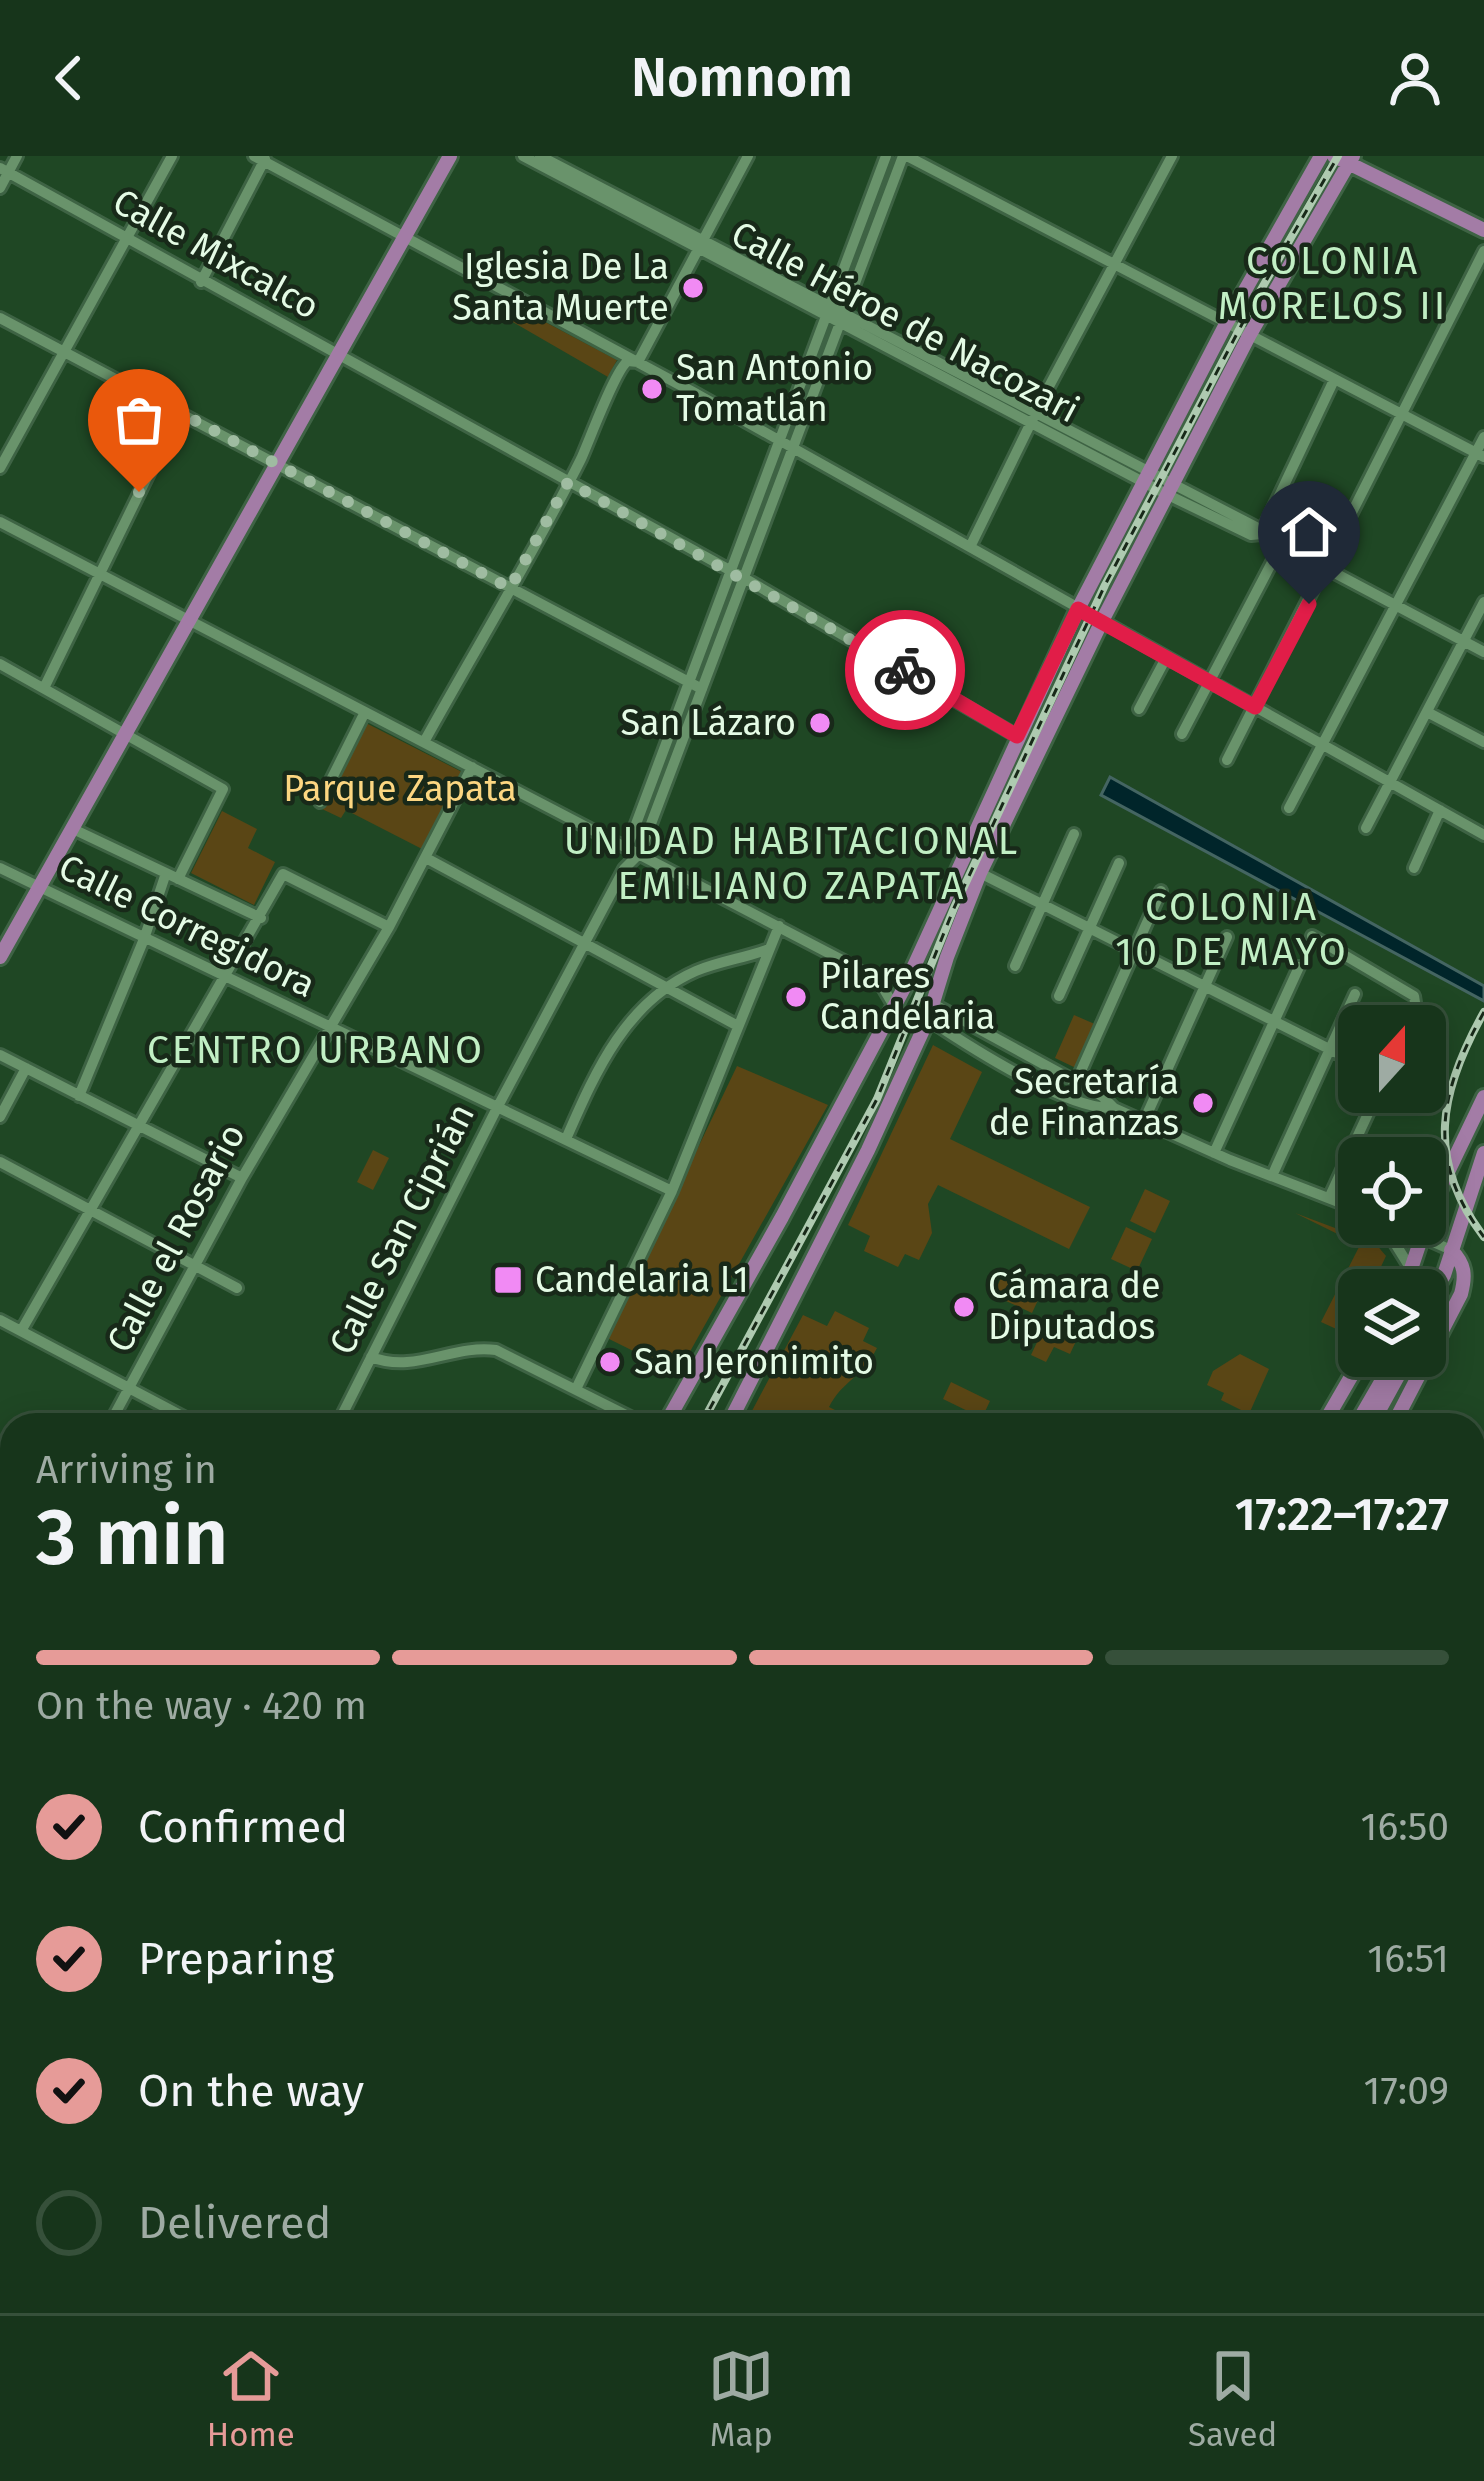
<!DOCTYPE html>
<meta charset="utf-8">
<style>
:root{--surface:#17351b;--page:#244028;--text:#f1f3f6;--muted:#9eaba3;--line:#36503a;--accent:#e69b98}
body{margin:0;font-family:"Fira Sans",sans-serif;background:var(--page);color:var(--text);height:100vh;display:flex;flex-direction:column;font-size:45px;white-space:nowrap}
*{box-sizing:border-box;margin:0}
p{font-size:39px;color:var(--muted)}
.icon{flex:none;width:66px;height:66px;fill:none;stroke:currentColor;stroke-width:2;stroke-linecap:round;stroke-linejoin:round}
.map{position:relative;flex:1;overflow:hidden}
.drawer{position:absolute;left:0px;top:1257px;width:1485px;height:900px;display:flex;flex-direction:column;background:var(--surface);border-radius:36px 36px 0 0;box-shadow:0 6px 30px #0003,0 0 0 3px var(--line)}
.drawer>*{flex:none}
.needle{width:78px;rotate:21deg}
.tools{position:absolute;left:1338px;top:849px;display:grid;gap:24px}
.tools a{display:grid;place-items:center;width:108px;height:108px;border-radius:18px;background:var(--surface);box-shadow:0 6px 30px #0003,0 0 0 3px var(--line);font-size:60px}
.pin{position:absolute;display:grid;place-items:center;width:102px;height:102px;color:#fff;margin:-123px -51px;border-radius:50% 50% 50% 0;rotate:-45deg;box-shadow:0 0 12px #0007}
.pin .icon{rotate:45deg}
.courier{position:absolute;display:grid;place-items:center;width:120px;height:120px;margin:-60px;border:9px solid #e11d48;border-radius:50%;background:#fff;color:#222;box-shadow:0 3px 15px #0007}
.overview em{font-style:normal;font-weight:600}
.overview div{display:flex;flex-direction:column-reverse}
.overview{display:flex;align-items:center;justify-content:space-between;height:204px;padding:0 36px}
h1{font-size:78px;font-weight:600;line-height:90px}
.bar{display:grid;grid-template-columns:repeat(4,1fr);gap:18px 12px;align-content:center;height:144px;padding:0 36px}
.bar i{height:15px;border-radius:9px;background:var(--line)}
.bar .current{background:var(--accent)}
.bar p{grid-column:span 4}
ol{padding:0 36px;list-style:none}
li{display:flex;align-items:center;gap:36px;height:132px}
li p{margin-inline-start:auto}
li .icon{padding:12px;border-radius:50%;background:var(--accent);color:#111;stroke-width:4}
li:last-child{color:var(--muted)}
li i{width:66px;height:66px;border:6px solid var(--line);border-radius:50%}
header{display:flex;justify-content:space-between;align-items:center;height:156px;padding:0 36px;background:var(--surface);font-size:54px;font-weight:600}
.dock{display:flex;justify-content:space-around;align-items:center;height:168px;border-top:3px solid var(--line);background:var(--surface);font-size:33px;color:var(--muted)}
.dock a{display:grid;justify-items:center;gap:6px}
.dock .current{color:var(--accent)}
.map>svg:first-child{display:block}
.green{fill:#5a4615}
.water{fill:#00252a;stroke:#446562;stroke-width:3}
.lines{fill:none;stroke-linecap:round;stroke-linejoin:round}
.minor-casing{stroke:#3e6344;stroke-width:16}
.major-casing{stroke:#3e6344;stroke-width:20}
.highway-casing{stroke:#3e6344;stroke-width:21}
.minor{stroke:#69936b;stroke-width:10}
.major{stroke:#a37ca6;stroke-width:14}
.highway{stroke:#ca6ccd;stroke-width:15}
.rail-casing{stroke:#aecab0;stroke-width:8}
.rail{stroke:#182919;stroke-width:3;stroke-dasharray:9;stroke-linecap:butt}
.done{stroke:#9fbca1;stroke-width:12;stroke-dasharray:0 21.6}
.route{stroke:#e11d48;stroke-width:15}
.poi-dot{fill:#f18af4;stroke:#182919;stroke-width:4.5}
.labels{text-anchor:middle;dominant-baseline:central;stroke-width:9;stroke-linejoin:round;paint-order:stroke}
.street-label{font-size:36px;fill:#e4fbe5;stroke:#182919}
.poi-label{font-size:36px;fill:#e4fbe5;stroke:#182919;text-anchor:start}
.park-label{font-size:36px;fill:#fcd681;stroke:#182919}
.neighbourhood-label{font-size:39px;letter-spacing:3px;fill:#c1efc4;stroke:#182919}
</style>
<header><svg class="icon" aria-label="back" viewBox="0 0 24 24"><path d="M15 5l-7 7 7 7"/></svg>Nomnom<svg class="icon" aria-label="person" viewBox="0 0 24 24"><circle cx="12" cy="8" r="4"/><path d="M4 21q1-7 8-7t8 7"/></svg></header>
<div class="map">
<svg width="1484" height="2157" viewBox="0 0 1484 2157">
<rect width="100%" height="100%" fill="#1f4724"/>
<path class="green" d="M500,142L617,204L608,221L492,154Z
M366,567L464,617L424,694L346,654L341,662L322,653Z
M222,655L257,673L248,692L275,706L254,749L191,717Z
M1074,859L1097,869L1078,913L1055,902Z
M933,889L982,916L950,983L1090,1051L1069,1093L938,1029L928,1048L932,1077L919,1104L905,1098L898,1111L864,1095L870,1080L848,1069Z
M737,910L828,949L678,1217L607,1182Z
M373,994L389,1002L373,1034L357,1026Z
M1145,1033L1170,1045L1155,1077L1130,1065Z
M1295,1057L1375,1087L1386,1100L1370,1134H1359V1152L1345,1177L1321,1166L1360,1089Z
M1126,1071L1152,1083L1137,1115L1111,1103Z
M1001,1122L1040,1140L1032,1157L993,1139Z
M835,1155L869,1172L863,1185L877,1192C862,1222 843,1224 829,1251L865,1269L745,1268L803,1159L827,1170Z
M1046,1167L1077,1183L1070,1198L1054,1191L1046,1206L1031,1199Z
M1240,1198L1269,1213L1249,1258L1221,1244L1224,1237L1207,1229L1213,1215Z
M951,1226L990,1245L982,1262L943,1243Z
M1473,1980L1484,1984V2157H1286L1293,2145H1473Z
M233,2145H360L361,2157H228Z
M749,2145H846L840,2157H743Z"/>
<path class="water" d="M1110,621L1484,830V845L1101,639Z"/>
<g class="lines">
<g class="minor-casing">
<path id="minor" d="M254,0L693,236L1484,679
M523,0L1166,338L1251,379L1261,378
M540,0L1256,371L1261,378L1484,496
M907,0L1484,301
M0,12L744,422L1017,580
M0,32L17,0
M201,126L265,3
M0,162L702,533
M0,312L172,0
M0,366L842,804L882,830L894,850
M1261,378L1334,224
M970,391L1046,236L1172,0
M0,508L223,633L178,723
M44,532L179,256
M1139,553L1166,502
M1427,556L1484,586
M1182,578L1281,389
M424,586C476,492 533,399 581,303C590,283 616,212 628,205L638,206L748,0
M1227,604L1484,95
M320,646L365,556
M1289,652L1484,281
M1366,672L1484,446
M73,673L261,762
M627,692L886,0
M426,702L738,870
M0,712L672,1035
M1414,712L1440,654
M980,717L1359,908
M1312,780L1414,840L1416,853L1408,870
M1015,810L1074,678
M1059,840L1119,707
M933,848L1102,940L1114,952L1230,1004L1359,1054
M928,863C967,889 1069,955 1114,952
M0,899L242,1022
M1076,926L1161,735
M79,940L144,783L166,717
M0,961L26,912
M1144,965L1227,781
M566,983C595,917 625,846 696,815C720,805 745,802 769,793
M1214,997L1299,811
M0,1006L237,1132
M1272,1020L1355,838
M1329,1042L1378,936
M1383,1068L1411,1113
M1393,1068L1451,1094
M0,1164L199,1269
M21,1175L283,718L389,771
M371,1201C415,1218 453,1188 496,1194L646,1269
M576,1233L672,1035L779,770
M109,1269L242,1022L389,771L472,611
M337,1269L497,952L624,713L640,697L903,0
M557,1269H566
M0,1470L12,1448
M0,1527L12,1534
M0,1676L12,1682
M0,1899L12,1878
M1473,1946L1484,1950
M1473,1966L1484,1970
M0,1991L12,1995
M666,2145L688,2157
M1125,2145L1146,2157
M367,2156L460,2150L537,2157
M849,2157L855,2145
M1253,2157L1260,2145"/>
</g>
<g class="major-casing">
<path id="major" d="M1334,0L1484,74
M0,801L450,0
M1400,1134L1411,1113L1433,1047L1484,941
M1425,1150L1444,1119L1484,997
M1425,1171L1437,1141
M665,1269L782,1061L904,832L1078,453L1226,168L1321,0
M728,1269L868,994L928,863L947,801L980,717L1101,467L1249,180L1353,0
M1323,1269L1363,1200
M1356,1269L1396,1200
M1371,1269L1409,1200
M1393,1269L1461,1138C1466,1119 1465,1108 1451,1094
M1473,1567L1484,1580
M1473,1622L1484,1635
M1473,1661L1484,1674
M1473,1692L1484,1704
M0,2118L12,2124
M0,2143L27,2157
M52,2145L75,2157
M181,2157L188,2145
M214,2157L220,2145"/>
</g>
<g class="highway-casing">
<path id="highway" d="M1473,1604L1484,1615"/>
</g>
<use href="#minor" class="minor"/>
<use href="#major" class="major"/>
<use href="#highway" class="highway"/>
<g class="rail-casing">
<path id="rail" d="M1484,856C1439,936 1425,1003 1484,1081
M701,1269L877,943L954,752L1105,429L1251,151L1338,0
M200,2157L207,2145"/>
</g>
<use href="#rail" class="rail"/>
</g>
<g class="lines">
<path class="done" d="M139,336L179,256L510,432L568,326L905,514"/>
<path class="route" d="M905,514L1017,580L1078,453L1255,551L1309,448"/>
</g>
<g class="poi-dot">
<circle cx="693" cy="132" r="12"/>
<circle cx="652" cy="233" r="12"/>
<circle cx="820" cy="567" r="12"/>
<circle cx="796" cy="841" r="12"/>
<circle cx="1203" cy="947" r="12"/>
<rect x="493" y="1109" width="30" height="30" rx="6"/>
<circle cx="964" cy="1151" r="12"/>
<circle cx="610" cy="1206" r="12"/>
</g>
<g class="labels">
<g class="street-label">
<text transform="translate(216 98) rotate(29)">Calle Mixcalco</text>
<text transform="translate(905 166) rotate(28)">Calle Héroe de Nacozari</text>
<text transform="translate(187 770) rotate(26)">Calle Corregidora</text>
<text transform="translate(402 1073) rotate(-63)">Calle San Ciprián</text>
<text transform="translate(176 1082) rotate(-62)">Calle el Rosario</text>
</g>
<g class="poi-label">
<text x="669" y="111" text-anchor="end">Iglesia De La<tspan x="669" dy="41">Santa Muerte</tspan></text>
<text x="676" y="212">San Antonio<tspan x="676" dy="41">Tomatlán</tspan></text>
<text x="796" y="567" text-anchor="end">San Lázaro</text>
<text x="820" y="820">Pilares<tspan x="820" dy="41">Candelaria</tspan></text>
<text x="1179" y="926" text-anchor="end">Secretaría<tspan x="1179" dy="41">de Finanzas</tspan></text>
<text x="535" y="1124">Candelaria L1</text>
<text x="988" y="1130">Cámara de<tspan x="988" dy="41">Diputados</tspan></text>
<text x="634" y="1206">San Jeronimito</text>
</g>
<g class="park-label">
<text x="400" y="633">Parque Zapata</text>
</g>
<g class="neighbourhood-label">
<text x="1333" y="105">COLONIA<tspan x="1333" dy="45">MORELOS II</tspan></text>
<text x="792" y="685">UNIDAD HABITACIONAL<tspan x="792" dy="45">EMILIANO ZAPATA</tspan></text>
<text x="1232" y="751">COLONIA<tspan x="1232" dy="45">10 DE MAYO</tspan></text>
<text x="316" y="894">CENTRO URBANO</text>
</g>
</g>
</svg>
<div class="tools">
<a><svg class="needle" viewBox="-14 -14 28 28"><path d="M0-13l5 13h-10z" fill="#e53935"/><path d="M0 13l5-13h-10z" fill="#9eaba3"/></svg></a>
<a><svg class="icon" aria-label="locate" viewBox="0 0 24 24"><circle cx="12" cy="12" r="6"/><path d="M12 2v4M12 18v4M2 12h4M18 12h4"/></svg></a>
<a><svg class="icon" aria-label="layers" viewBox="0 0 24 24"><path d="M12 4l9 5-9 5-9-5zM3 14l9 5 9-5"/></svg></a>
</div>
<div class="pin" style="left:139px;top:336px;background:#ea580c"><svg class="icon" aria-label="bag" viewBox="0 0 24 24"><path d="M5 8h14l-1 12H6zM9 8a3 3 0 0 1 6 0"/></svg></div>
<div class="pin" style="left:1309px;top:448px;background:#1f2937"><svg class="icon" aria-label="home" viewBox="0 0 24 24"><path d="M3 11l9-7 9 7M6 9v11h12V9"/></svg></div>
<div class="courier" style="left:905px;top:514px"><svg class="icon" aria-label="bike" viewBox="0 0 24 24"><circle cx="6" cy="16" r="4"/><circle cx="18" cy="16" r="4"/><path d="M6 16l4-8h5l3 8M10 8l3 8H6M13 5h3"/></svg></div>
<section class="drawer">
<div class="overview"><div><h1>3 min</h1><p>Arriving in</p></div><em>17:22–17:27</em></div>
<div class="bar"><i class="current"></i><i class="current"></i><i class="current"></i><i></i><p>On the way · 420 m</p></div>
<ol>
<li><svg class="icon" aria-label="check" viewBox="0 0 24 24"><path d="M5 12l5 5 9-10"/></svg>Confirmed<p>16:50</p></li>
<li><svg class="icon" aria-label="check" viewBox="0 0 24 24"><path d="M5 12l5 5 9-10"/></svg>Preparing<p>16:51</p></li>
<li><svg class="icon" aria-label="check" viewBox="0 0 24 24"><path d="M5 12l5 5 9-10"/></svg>On the way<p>17:09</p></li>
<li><i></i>Delivered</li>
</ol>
</section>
</div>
<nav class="dock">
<a class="current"><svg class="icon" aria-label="home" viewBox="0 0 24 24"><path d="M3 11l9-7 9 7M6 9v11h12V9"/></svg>Home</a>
<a><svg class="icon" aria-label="map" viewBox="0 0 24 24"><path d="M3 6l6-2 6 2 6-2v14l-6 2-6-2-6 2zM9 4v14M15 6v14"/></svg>Map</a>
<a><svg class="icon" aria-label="saved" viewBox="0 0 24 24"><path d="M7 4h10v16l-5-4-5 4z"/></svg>Saved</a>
</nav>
